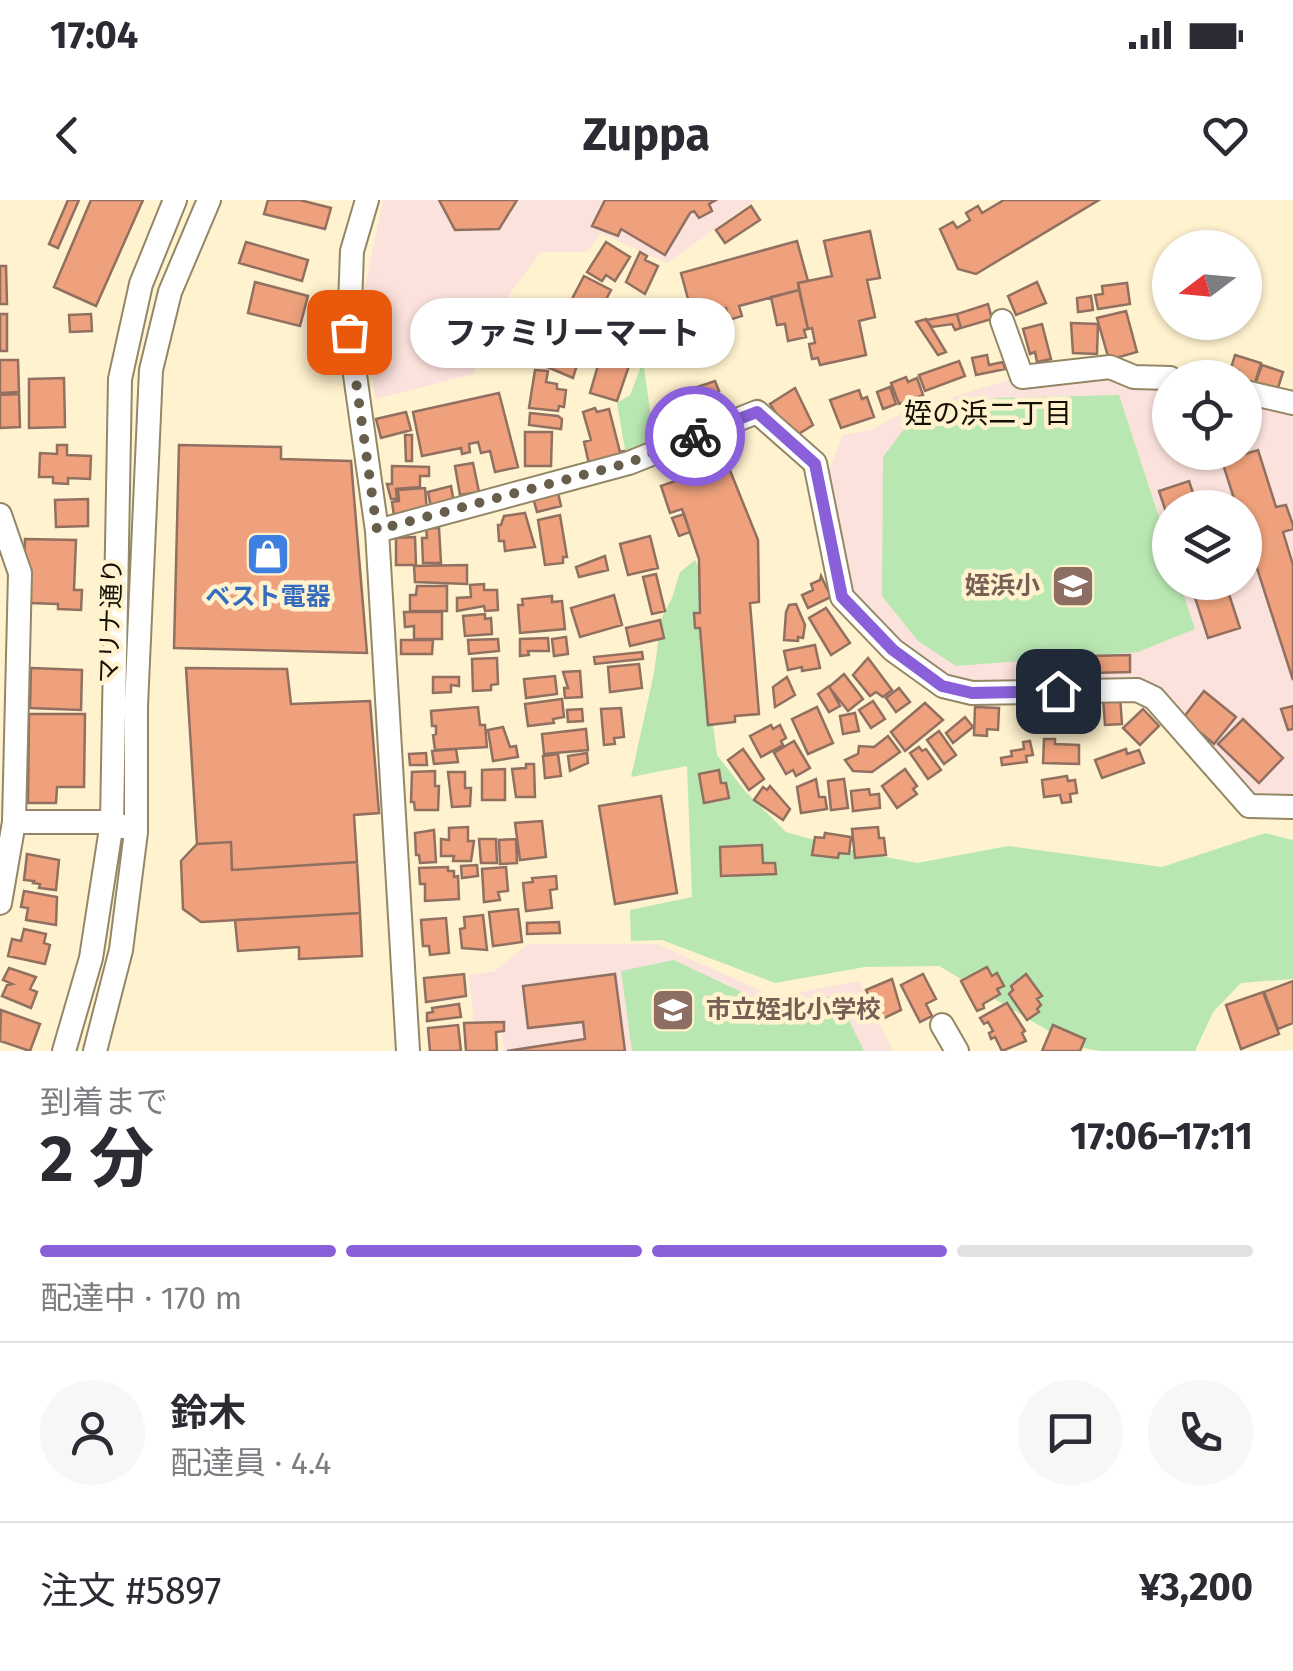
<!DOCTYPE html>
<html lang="ja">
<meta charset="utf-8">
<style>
:root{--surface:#fff;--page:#f7f7f7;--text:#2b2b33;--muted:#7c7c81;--line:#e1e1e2;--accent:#8a60da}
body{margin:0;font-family:"Fira Sans","Noto Sans JP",sans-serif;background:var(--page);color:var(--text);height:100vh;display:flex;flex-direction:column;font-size:38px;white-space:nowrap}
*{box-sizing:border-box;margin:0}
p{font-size:32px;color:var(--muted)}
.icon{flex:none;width:55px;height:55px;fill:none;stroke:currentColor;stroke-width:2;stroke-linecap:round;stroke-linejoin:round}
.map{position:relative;height:851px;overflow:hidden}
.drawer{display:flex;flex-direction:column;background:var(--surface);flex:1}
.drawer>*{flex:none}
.needle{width:65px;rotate:254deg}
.fabs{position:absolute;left:1152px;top:30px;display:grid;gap:20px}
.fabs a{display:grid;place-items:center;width:110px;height:110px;border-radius:50%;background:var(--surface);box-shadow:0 2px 8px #0004;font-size:50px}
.pin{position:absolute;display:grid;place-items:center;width:85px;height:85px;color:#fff;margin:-42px;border-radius:20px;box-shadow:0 5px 15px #0006}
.courier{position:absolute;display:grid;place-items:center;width:100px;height:100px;margin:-50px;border:8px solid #8a60da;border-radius:50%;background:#fff;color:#222;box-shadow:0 2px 12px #0007}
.bubble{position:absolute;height:70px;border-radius:35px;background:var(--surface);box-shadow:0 2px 8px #0004;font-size:32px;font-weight:700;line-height:70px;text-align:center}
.headline em{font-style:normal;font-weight:700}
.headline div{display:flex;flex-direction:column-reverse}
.headline{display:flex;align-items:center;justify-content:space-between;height:170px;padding:0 40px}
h1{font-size:65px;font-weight:700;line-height:75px}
.bar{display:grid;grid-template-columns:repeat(4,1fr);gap:15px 10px;align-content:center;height:120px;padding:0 40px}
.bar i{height:12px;border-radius:8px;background:var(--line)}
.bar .selected{background:var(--accent)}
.bar p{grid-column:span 4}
.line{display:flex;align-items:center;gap:25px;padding:0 40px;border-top:2px solid var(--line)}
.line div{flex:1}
.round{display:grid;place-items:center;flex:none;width:105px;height:105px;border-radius:52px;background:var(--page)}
.status{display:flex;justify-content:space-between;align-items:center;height:70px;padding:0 50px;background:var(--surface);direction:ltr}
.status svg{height:28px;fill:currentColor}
header{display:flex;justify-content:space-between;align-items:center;height:130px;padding:0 40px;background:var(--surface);font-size:45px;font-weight:700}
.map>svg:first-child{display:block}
.education{fill:#fce2dc;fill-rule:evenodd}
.green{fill:#b9e7b2}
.building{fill:#eea17c;stroke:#917061;stroke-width:2.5}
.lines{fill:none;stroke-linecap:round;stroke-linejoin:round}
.minor-casing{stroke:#938766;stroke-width:26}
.minor{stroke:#fff;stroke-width:22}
.done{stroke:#675f4b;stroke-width:10;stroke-dasharray:0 18}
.route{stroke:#8a60da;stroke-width:12}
.labels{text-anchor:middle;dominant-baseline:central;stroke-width:9;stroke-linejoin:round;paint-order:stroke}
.education-label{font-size:25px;font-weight:bold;fill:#785e54;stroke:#fff2ce;text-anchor:end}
.shop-label{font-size:25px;font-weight:bold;fill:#366cbe;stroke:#fff2ce}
.street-label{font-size:25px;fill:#151005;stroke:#fff2ce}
.neighbourhood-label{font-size:28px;fill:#151005;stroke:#fff2ce}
</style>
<div class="status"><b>17:04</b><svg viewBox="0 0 49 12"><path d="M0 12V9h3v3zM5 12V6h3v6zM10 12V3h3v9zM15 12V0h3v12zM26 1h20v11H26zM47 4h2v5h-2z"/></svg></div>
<header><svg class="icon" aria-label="back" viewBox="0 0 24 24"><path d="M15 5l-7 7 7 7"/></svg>Zuppa<svg class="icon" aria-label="heart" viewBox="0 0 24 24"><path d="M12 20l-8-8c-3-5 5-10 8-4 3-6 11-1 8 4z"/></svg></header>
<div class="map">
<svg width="1293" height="851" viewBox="0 0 1293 851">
<rect width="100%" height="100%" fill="#fff2ce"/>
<path class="education" d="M383,0H755L667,63L601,33L587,52H541L477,138L474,174L375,199L363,95Z
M1119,175L1170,193V252H1245V204L1293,211V599H1254L1157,490L965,484L943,480L882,433L853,389L831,305L830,267L843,235L871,230L906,211L1012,179L1072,185ZM1170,308H1245V382H1170Z
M528,744H657L775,797L859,781L893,851H504L501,823L474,825L469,775L495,771Z"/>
<path class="green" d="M643,161L655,245L626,255L617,203L630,195Z
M1119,195L1170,351V382L1180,383L1195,429L1138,452L956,466L918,441L882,396L883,257L904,229L996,198Z
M695,360L707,385L709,494L717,555L745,591L786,632L846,649L917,663L1008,646L1162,667L1265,633L1293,640V779L1241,783L1213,812L1195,851H1100L1074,846L939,766L865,767L775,783L662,740L631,741L630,710L692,697L687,566L631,577L654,473L661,419L672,398L680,372Z
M674,760L773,807L837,796L864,851H632L621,771Z"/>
<path class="building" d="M68,0H79L58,48L49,44Z
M91,0H143L96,106L54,87Z
M268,0H300L331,8L325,29L264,14Z
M439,0H517L499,29L455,30Z
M605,0H716L709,4L712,11L699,18L694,11L690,13L665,55L621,29L618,36L592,26Z
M1004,0H1099L976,74L958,69L940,29L953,22L957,28L970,20L966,13L978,6L982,13Z
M751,6L760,20L725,43L716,30Z
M870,31L880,78L867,80L875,117L859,121L866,155L820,165L818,158L812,159L809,144L815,143L812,128L808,129L798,83L832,76L824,41Z
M797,41L808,81L798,83L799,90L739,106L742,116L729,120L726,108L693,117L681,73Z
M246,42L308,60L302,81L239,63Z
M606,42L630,57L615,81L606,75L602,81L587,72Z
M640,52L647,56L645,60L658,66L645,94L626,82Z
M0,66H6L7,104H0Z
M584,76L611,90L593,124L582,118L577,127L562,118Z
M255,82L308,96L300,126L248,113Z
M1037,82L1046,103L1016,115L1008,96Z
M1127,83L1130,104L1098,109L1095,95L1103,94L1102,86Z
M799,90L808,129L804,130L806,137L788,141L785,124L777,125L771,97Z
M1091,96L1093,110L1078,112L1077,98Z
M988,104L992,119L961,128L957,114Z
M620,106L643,109L639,143L614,139Z
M1126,111L1137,152L1109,160L1097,118Z
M0,114H7V151H0Z
M91,114L92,131L70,132L69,115Z
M957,114L961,128L955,130L952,124L932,127L926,120Z
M926,119L946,152L938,155L916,122Z
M1071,123L1098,124L1097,154L1073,153Z
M1042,124L1051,159L1037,162L1035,152L1030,154L1023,129Z
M553,129L584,142L573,178L538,163Z
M605,141L634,151L617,201L590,193Z
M987,155L989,165L1003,162L1005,169L976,175L972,158Z
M1235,155L1261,163L1254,186L1245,183V178H1237L1239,171L1231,168Z
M0,160H18L19,192L0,193Z
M959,161L965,176L925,191L919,175Z
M1262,165L1283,172L1277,191L1255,184Z
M535,170L548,171L546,182L557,184V189L566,190L564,207L559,206L558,211L529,208Z
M906,177L908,182L917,178L923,195L899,204L891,183Z
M64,178L65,227L29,228V179Z
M715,181L719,191L697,198L694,188Z
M890,187L896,204L883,209L877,192Z
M795,188L813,225L792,238L770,204Z
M859,190L862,199L867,197L874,217L841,228L830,200Z
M499,193L518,267L495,272L490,251L481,253L478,242L469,244L470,252L462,254L461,248L422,256L413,212Z
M19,194L20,227L0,228V195Z
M719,197L722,208L700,215L697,204Z
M671,207L676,222L663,226L658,211Z
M595,208L597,212L609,209L620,252L624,251L625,255L589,264L584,242L591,240L583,212Z
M406,212L411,230L381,238L376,219Z
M530,213L558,216L562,219L561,229L529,225Z
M525,232H552L551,266H525Z
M405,235H412V261H406Z
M57,245H67V255L91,256L90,279L68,278V284L53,283V277H39L40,253L57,254Z
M179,245L281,247V259L351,261L367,453L174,448Z
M1258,250L1276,307L1286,305L1293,325V329L1283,332L1293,365V480L1245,331V308H1237L1222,261Z
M723,253L758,340L759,402L750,403L759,514L735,516V522L708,525L700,428H695L694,413H700L699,359L682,309L670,313L661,286L678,280L674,269Z
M473,263L479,292L460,295L455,266Z
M392,266L429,267V276H420V287L396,289L397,299H391L387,284H392Z
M1189,281L1198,308H1170V324L1159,291Z
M451,286L454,303L431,308L428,292Z
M425,288L427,311L394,316L392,302L399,301L398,290Z
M557,288L561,306L537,312L532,294Z
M88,299V326L56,327L55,300Z
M525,313L535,347L505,351L504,341H499L498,325H501L504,316Z
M684,314L690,332L679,336L672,318Z
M560,315L567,357H563V363L545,365L538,320Z
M426,328H439L441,363H423L422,338H427Z
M650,336L658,368L628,375L620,344Z
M415,337L416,365H396V338Z
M25,339L76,340L74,390H82L81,410L58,409V404L30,403L31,370H24Z
M605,356L608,370L579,377L576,367Z
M467,365V384L415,382L414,366Z
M656,374L665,411L652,414L643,377Z
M821,376L831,397L808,408L802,395L813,390L811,384L820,380Z
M1190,382H1225L1240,428L1208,438Z
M484,384V390H497L498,410L485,411L484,406L457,411V398L471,397L470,385Z
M417,386H447V411H410V395H416Z
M614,395L622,425L580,437L571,408Z
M552,396V402L562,401L565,429L520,433L518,405H523L522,399Z
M796,404L805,425L803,438L798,437V441L784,440L786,412L789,405Z
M826,408L850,443L831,455L809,418Z
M404,412H442V439H414V426L405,427Z
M485,414V419L491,418L492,434L465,436L463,416Z
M660,420L664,438L630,446L626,428Z
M566,437L568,454L554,456L552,439Z
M548,438L549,451H528L529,455L520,456V439Z
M498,439L499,451L469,454L468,440Z
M401,440H433L432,454H401Z
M815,445L820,468L802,471V467L788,470L784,451Z
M642,452L643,459L595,464L594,457Z
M1130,455V472L1092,473L1091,456Z
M497,458L498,484L491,485V490L473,491L472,459Z
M868,458L892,490L883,497L876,492L870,496L853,475Z
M639,464L642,488L610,492L608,467Z
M31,468L82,470L81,510L30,508Z
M186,468L287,469L291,504L370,501L379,613L354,615L357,662L232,670L231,642L197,644Z
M580,471L582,497L565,498L564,488H568L563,472Z
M844,474L863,499L848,511L829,487Z
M555,476L557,494L526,498L524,479Z
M433,477H459V486L451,485V492L433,493Z
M787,477L795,495L775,507L773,487Z
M829,486L840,506L829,512L818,494Z
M899,488L910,502L896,512L886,498Z
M1204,491L1236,517L1214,544L1183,518Z
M1120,496L1122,524L1105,525L1103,498Z
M562,499L564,517L553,519L554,523L528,526L525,504Z
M1098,500L1099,511L1092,512V517L1074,518L1073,503Z
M873,501L885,519L871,528L859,510Z
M925,503L943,520L905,551L891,532Z
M1066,504L1068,527L1049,530L1046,506Z
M1293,506V529L1288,530L1281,509Z
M478,507L480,525H485L487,547L435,550L433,535L436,534V526H432L431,511Z
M817,507L833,543L808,554L792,519Z
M975,507L999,508L998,530L987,529V536L974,535Z
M621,508L624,537L614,538L615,544L604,545L601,509Z
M582,509L583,521L568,522L567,510Z
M1143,509L1159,526L1140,545L1123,528Z
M855,513L859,531L843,534L840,516Z
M29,514H85L84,587H57L56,603H28Z
M965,517L973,527L953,543L946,533Z
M1243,519L1283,558L1259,583L1218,544Z
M771,525L773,529L780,525L786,538L781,541L783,545L761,557L750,536Z
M503,527L510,547L516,546L518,557L493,561L488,530Z
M586,529L588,550L544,554L542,534Z
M939,531L956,555L944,564L927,540Z
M888,536L900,552L872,572L853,571L845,560L858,554L859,546L874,547Z
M1044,539H1055V544L1079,545V564L1043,563Z
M794,541L810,568L796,576L793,570L786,574L774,553Z
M1030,541L1033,555L1026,556L1027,562L1002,565L1001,558L1012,556L1011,551L1024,549L1023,542Z
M919,547L922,551L926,549L941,570L928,579L910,553Z
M456,549L458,562L434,564L432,551Z
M743,549L764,579L749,590L728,560Z
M1126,549L1127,554L1139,550L1144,563L1102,578L1095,560Z
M426,553L427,565H410L409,554Z
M587,553L588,563L570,571L568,556Z
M558,554L561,576L545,578L543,556Z
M526,564H534L535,597H516L512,569L526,568Z
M505,569V600H482V570Z
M905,569L917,586L913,589L917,594L897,608L882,586Z
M719,570L721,583H726L729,598L704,603L699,574Z
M435,571V586H439L438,610H415L414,602H411L412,572Z
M448,572H465V588H471L470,606L452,607Z
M1067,576L1068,581L1075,580L1077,593L1070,594L1071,602L1062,603L1060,595L1044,597L1042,580Z
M816,579L819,597H825L827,609L801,613L797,587Z
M844,579L848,608L831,610L828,581Z
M770,586L790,609L783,620L754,600L763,587L767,590Z
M869,589L870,595L879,594L880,608L853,611L851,591Z
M661,596L677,693L615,704L599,606Z
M542,621L546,657L520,660L515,623Z
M468,627V641H474L471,661H453L454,656H441V639L449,640V628Z
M878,627L879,638H884L886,655L855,658L852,629Z
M434,630L436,662L420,663L419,655H416L415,633Z
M825,633L851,637L849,654L839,653L838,658L812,655L815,637L824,638Z
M479,639H496L497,663H481Z
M516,639L517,663L500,664L499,640Z
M231,642L232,670L357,662L360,713L201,722L183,709L181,661L197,644Z
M762,645L763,663H775L776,674L721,676L720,647Z
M27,654L59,660L56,690L39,688L40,684L33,683L34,681L24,680Z
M477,665L478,676L462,678L461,666Z
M448,667V671H454V677L458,676L459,699L425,701V684H420L419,668Z
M506,667L508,691L498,692L500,700L484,702L482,669Z
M556,676L557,689L550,690L552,708L526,711L523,683L533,682L532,678Z
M24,691L57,697L56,725L26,720L28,708L21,707Z
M518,709L522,742L493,746L489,712Z
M360,713L362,756L299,759V747L238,751L235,720Z
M483,715L487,750L462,748L460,729L465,728L464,717Z
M446,718L449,753L430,755L429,746H423L421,720Z
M559,722L560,733L527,734V723Z
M24,729L46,734L44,743L50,745L45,764L8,756L12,739L21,741Z
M987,767L992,776L997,773L1004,786L997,789L1000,794L983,804L984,808L977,811L961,781Z
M9,768L36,777L30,789L37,792L31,808L2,796L7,785L12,784L3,780Z
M464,774L466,796L426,802L424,778Z
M615,774L625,851H507L585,839L583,822L528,828L523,786Z
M923,774L936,799L926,804L932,816L920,822L901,785Z
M1026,774L1042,796L1037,799L1041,805L1037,809L1039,812L1027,820L1009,794L1013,790L1011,786Z
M892,779L901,810L880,820L866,790Z
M1293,781V823L1278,829L1264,792Z
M1263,792L1279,834L1241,849L1226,805Z
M1007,803L1025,831L1022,833L1026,841L1002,851L995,837L991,839L989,833L993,831L988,822L984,824L980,818Z
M459,804L461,817L427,821V813L433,812L432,808Z
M1,810L40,824L30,851L0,841Z
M504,822V831L496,832L497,851H466L464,823Z
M458,825L461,851H430L428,828Z
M1053,825L1085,839L1080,851H1042Z"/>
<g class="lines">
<g class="minor-casing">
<path id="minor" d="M367,0L352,51L349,132L377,331L408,851
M1002,121L1022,177L1110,167L1134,177L1170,178
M1245,192L1293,203
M0,315L20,373L14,622L0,703
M377,331L629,263L757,212L815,263L842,397L893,450L943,486L972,493L1137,490L1154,498L1249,606L1293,607
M14,622H112L124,627
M942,825L957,851
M64,851L91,758L112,622L120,179L141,84L175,0
M95,851L121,750L136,632V506L151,170L170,92L209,0"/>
</g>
<use href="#minor" class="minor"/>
</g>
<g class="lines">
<path class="done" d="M349,132L377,330L628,263L695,236"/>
<path class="route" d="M695,236L757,212L815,264L842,397L893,450L942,486L972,493L1058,491"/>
</g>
<defs>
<g id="shop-square" transform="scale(2.25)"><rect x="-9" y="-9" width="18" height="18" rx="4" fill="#3f7fe0" stroke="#fff2ce"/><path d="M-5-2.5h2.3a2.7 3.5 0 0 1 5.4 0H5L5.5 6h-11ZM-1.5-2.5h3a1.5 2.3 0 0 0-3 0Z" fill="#fff"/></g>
<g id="school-square" transform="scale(2.25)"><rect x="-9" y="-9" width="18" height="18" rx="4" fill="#8d6e63" stroke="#fff2ce"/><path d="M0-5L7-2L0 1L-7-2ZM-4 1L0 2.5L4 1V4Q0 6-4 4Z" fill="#fff"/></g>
</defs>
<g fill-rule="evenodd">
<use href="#shop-square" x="268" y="354"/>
<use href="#school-square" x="1073" y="386"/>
<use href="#school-square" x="673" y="810"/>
</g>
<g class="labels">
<g class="education-label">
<text x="1040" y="386">姪浜小</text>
<text x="706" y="810" text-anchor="start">市立姪北小学校</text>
</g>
<g class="shop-label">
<text x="268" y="397">ベスト電器</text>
</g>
<g class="street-label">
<text transform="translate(111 421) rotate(-88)">マリナ通り</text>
</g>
<g class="neighbourhood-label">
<text x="988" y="213">姪の浜二丁目</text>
</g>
</g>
</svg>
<div class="fabs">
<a><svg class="needle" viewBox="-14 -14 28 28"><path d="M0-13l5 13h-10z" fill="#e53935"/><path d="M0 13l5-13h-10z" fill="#7c7c81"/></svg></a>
<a><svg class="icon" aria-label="locate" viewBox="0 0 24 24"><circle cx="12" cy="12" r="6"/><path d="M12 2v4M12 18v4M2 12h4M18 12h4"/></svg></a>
<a><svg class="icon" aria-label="layers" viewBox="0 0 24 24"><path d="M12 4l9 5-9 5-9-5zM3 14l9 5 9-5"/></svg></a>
</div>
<div class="pin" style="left:349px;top:132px;background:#ea580c"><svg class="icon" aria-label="bag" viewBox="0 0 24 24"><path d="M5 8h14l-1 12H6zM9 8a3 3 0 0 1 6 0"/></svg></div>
<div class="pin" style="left:1058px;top:491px;background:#1f2937"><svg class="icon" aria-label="home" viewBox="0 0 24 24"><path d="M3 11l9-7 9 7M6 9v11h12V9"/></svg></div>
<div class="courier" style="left:695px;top:236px"><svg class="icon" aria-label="bike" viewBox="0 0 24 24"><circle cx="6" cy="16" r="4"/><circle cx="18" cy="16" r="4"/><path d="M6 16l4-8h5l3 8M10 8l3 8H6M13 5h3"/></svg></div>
<div class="bubble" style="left:410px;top:98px;width:325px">ファミリーマート</div>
</div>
<section class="drawer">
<div class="headline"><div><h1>2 分</h1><p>到着まで</p></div><em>17:06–17:11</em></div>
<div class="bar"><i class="selected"></i><i class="selected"></i><i class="selected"></i><i></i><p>配達中 · 170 m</p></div>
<div class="line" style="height:180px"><a class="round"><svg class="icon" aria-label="person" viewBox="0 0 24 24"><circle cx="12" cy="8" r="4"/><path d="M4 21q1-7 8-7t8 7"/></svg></a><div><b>鈴木</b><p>配達員 · 4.4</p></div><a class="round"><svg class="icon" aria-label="chat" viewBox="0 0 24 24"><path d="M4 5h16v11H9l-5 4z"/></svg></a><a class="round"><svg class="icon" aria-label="phone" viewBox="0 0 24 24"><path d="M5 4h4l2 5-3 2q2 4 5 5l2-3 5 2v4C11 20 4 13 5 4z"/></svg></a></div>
<div class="line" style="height:130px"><div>注文 #5897</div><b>¥3,200</b></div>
</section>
